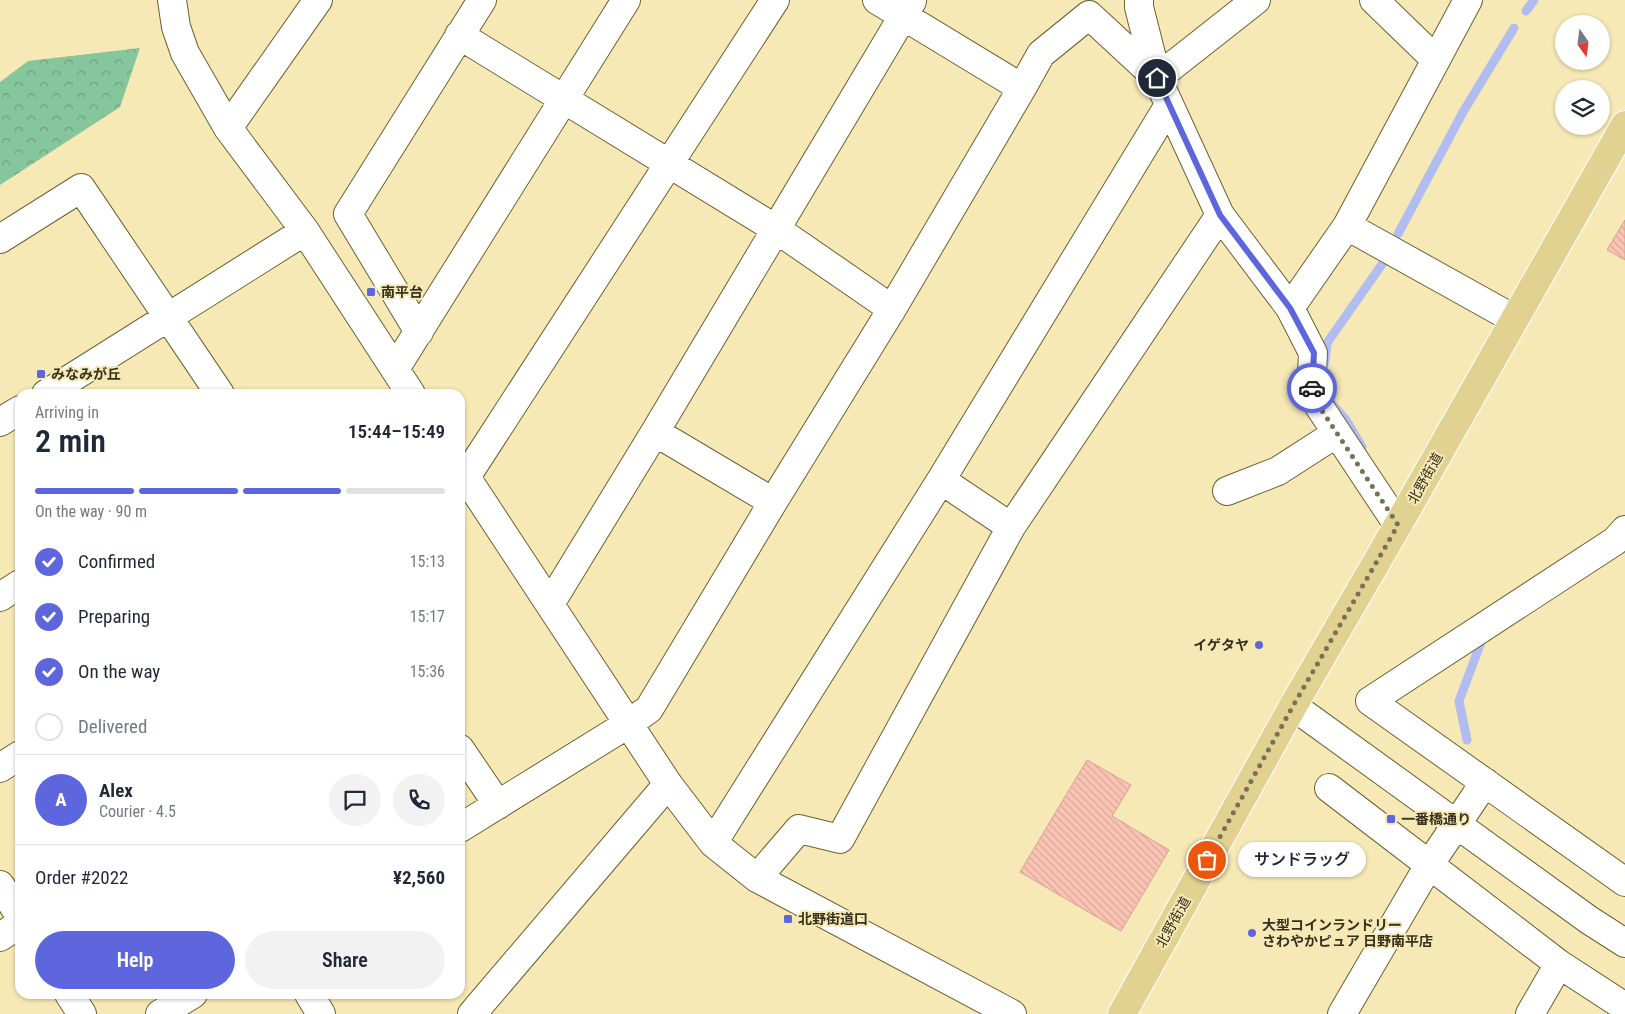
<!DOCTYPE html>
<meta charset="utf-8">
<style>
:root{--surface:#fff;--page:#f2f2f3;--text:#1f2937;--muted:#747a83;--line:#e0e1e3;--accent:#5d66dd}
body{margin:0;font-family:"Roboto Condensed","Noto Sans JP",sans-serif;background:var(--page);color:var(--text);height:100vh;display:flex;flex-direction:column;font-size:19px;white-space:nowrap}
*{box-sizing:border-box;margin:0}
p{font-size:16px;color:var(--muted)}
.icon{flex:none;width:28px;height:28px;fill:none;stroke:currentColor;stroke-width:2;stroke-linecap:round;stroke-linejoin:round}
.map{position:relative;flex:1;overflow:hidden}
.side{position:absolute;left:15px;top:389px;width:450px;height:610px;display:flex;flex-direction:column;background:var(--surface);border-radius:15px;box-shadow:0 1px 4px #0004}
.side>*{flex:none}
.needle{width:32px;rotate:166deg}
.fabs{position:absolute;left:1555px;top:15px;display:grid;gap:10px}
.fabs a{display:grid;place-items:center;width:55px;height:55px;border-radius:50%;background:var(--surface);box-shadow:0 1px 4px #0004;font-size:25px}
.pin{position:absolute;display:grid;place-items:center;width:42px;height:42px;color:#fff;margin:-21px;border:2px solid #fff;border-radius:50%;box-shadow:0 1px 5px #0007}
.courier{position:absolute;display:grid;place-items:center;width:50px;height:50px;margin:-25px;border:4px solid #5d66dd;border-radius:50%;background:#fff;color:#222;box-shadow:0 1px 6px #0007}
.bubble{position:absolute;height:35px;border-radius:18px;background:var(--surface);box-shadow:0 1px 4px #0004;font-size:16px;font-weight:600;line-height:35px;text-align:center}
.headline em{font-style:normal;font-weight:600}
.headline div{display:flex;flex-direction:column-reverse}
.headline{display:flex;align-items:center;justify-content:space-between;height:85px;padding:0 20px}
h1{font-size:32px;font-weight:600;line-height:38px}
.bar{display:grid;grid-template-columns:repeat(4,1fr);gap:8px 5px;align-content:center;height:60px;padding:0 20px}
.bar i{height:6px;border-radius:4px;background:var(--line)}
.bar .selected{background:var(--accent)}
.bar p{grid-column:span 4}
.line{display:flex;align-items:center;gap:12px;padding:0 20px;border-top:1px solid var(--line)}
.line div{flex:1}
.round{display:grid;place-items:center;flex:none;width:52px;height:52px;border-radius:26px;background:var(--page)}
ol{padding:0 20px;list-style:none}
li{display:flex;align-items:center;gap:15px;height:55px}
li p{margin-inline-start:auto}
li .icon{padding:5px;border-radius:50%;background:var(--accent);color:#fff;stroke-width:4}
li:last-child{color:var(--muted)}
li i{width:28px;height:28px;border:2px solid var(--line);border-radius:50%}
.button{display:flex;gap:10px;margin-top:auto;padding:10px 20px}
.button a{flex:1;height:58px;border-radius:30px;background:var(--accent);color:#fff;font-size:20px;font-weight:600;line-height:58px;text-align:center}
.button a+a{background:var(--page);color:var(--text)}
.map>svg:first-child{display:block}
.forest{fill:url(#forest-crowns)}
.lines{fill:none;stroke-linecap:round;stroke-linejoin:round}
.stream{stroke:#b1bcf1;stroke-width:9}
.building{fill:url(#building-back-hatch);stroke:#d7a193}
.minor-casing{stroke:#6c6132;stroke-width:30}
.major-casing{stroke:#fff;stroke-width:30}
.minor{stroke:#fff;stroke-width:28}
.major{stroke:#e2d292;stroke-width:28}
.done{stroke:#797153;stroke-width:5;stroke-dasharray:0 9}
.route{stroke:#5d66dd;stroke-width:6}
.poi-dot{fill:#5d66dd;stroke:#f6e9b6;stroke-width:2}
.labels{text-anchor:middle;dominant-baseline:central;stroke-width:4;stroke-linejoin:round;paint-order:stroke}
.poi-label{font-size:14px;font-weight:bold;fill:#36311d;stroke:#f6e9b6;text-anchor:start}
.street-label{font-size:14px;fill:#36311d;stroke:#f6e9b6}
</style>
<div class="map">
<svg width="1625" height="1014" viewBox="0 0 1625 1014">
<defs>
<pattern id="forest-crowns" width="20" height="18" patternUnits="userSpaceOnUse" patternTransform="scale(1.25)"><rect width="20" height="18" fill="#86c69d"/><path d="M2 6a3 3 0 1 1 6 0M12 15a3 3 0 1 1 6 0" fill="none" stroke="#6ea17f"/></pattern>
<pattern id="building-back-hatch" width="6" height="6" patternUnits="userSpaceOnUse" patternTransform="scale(1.25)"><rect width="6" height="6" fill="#fbc3b4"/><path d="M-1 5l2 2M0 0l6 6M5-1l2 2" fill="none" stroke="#d8a89a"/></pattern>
</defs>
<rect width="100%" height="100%" fill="#f6e9b6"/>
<path class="forest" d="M140,48L120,107L0,185V82L28,61Z"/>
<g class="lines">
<path class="stream" d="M1526,11L1534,0
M1398,234L1463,112L1514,28
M1325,362L1327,343L1385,260
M1325,377V396L1346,420L1362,447
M1467,740L1459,701L1483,637"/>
</g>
<path class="building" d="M1625,220V260L1607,250Z
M1087,760L1131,785L1112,816L1169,850L1121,931L1020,872Z"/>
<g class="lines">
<g class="minor-casing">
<path id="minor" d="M172,0L176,27L185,53L228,128L305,231L411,394
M1139,0V7L1157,78L1220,215L1290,308L1313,353L1311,394L1398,525
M1374,0L1436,60
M459,35L776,229L892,309
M1022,88L1041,54L1089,15L1157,78L1256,0
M228,128L318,0
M1347,226L1514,319
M0,239L81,188L220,394
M1290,308L1347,226L1468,0
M419,332L348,214L482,0
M395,369L626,0
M46,394L305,231
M0,422L20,410
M655,432L773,502
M460,468L668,784L713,843L757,878L1012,1014
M466,477L775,0
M941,480L1011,527
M1227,491L1278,471L1337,433
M1625,530L1615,541L1370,701L1625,882
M0,597L20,584
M550,604L655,432L912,1
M1293,706L1589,920L1625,943
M460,749L498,805
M0,768L20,755
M1329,788L1559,964L1625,1007
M460,828L628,724L649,709L773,502L892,309L1022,88L877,0
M713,843L941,480L1169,105
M757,878L799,829L840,839L1011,527L1220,215
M0,885L20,916
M0,937L20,924
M69,994L82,1014
M309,994L321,1014
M160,1014L193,994
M472,1014L668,784
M1342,1014L1429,865L1485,782
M1530,1014L1559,964"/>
</g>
<g class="major-casing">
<path id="major" d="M1122,1014L1293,706L1398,525L1625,125"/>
</g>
<use href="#minor" class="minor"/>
<use href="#major" class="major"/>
</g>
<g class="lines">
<path class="done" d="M1207,860L1293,706L1398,525L1311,394L1312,388"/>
<path class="route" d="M1157,78L1220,215L1290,308L1314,353L1312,388"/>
</g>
<g class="poi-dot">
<rect x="366" y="287" width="10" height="10" rx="2.5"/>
<rect x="36" y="369" width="10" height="10" rx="2.5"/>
<circle cx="1259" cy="645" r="5"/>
<rect x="1386" y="814" width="10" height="10" rx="2.5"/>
<rect x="783" y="914" width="10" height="10" rx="2.5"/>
<circle cx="1252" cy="933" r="5"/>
</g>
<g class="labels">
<g class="poi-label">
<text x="381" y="292">南平台</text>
<text x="51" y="374">みなみが丘</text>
<text x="1249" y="645" text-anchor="end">イゲタヤ</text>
<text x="1401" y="819">一番橋通り</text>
<text x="798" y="919">北野街道口</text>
<text x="1262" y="925">大型コインランドリー<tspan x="1262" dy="16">さわやかピュア 日野南平店</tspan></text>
</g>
<g class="street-label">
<text transform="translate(1425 478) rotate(-61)">北野街道</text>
<text transform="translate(1173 922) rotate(-61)">北野街道</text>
</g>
</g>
</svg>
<div class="fabs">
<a><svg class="needle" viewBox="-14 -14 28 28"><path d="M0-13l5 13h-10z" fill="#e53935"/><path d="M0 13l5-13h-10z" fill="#747a83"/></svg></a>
<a><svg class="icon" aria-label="layers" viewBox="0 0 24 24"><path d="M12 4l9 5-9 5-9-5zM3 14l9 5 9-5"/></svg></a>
</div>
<div class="pin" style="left:1207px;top:860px;background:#ea580c"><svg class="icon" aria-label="bag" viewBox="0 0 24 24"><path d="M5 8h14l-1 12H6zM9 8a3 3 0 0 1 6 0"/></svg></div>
<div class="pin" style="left:1157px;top:78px;background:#1f2937"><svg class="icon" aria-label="home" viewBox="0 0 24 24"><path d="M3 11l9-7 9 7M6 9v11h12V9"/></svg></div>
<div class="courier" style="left:1312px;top:388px"><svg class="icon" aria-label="car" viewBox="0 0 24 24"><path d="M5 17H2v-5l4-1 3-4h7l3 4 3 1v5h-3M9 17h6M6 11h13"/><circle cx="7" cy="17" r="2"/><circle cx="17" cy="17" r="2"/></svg></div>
<div class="bubble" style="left:1238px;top:842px;width:128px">サンドラッグ</div>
<section class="side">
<div class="headline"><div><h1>2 min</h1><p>Arriving in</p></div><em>15:44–15:49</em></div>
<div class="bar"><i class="selected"></i><i class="selected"></i><i class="selected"></i><i></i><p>On the way · 90 m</p></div>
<ol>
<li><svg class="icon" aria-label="check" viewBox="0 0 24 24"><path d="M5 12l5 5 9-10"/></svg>Confirmed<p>15:13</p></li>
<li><svg class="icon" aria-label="check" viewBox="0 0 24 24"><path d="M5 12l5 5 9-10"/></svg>Preparing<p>15:17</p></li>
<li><svg class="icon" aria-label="check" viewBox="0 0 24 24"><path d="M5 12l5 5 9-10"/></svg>On the way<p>15:36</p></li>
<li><i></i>Delivered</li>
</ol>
<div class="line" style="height:90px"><b class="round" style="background:var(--accent);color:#fff">A</b><div><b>Alex</b><p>Courier · 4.5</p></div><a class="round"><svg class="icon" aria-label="chat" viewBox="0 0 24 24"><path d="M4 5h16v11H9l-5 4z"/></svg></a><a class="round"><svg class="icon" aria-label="phone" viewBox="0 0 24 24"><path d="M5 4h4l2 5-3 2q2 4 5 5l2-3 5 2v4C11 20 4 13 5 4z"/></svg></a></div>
<div class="line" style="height:65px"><div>Order #2022</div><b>¥2,560</b></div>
<div class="button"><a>Help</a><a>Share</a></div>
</section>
</div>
